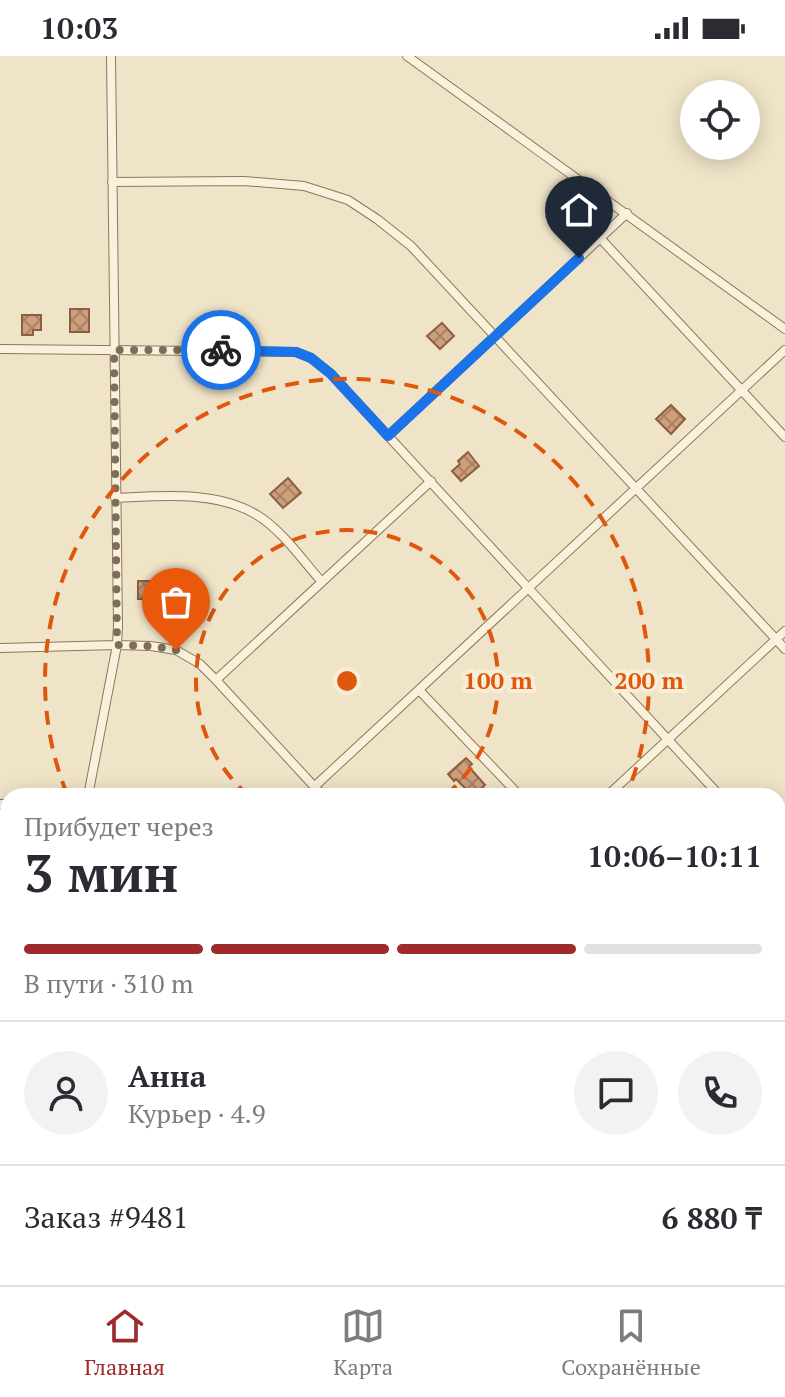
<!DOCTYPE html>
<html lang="ru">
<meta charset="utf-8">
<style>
:root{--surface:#fff;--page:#f2f2f3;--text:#2b2b33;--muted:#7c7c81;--line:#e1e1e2;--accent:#9e2a2b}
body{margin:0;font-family:"PT Serif",serif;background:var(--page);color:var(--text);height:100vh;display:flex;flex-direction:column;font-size:30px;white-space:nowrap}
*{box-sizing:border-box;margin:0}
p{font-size:26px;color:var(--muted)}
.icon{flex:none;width:44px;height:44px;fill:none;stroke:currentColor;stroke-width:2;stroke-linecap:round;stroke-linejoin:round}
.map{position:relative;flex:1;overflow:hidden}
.panel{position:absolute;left:0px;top:732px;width:786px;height:498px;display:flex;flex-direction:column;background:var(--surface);border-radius:24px 24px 0 0;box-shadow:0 4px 20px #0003}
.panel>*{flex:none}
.fabs{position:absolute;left:680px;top:24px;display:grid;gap:16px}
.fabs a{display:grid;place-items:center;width:80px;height:80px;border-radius:50%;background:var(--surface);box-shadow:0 4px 20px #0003;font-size:40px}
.pin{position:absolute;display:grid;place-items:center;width:68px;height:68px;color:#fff;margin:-82px -34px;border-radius:50% 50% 50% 0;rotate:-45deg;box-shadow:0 0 8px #0007}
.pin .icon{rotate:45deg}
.courier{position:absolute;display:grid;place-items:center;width:80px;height:80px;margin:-40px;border:6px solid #1a73e8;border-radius:50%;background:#fff;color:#222;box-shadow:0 2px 10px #0007}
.head em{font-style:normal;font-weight:600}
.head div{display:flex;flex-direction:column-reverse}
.head{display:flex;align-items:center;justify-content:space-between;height:136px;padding:0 24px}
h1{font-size:52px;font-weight:600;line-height:60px}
.bar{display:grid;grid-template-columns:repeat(4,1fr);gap:12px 8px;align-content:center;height:96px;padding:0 24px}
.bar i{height:10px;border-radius:6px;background:var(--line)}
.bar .active{background:var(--accent)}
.bar p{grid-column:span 4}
.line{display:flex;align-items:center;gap:20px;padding:0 24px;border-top:2px solid var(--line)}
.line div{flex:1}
.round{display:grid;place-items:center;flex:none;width:84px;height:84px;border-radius:42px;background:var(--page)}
.status{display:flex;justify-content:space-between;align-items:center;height:56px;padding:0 40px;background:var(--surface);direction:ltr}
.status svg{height:22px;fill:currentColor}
.menu{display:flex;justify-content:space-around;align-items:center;height:112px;border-top:2px solid var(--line);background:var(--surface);font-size:22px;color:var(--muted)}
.menu a{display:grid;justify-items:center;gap:4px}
.menu .active{color:var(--accent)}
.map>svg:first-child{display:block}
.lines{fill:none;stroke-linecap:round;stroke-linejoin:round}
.canal{stroke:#a9c4bc;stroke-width:11}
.building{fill:url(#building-cross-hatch);stroke:#8d5f41;stroke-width:2}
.street-casing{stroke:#8d765c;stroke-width:10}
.street{stroke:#faf1dc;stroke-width:8}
.done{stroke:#7c6e5b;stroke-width:8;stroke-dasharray:0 14.4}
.route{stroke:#1a73e8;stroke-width:10}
.ring{fill:none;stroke:#df570d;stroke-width:4;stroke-dasharray:14 10}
.centre{fill:#df570d;stroke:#f7eed8;stroke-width:4}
.ring-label{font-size:24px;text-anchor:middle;font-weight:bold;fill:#df570d;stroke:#f7eed8;stroke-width:8;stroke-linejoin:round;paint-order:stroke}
</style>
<div class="status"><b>10:03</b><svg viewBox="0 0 49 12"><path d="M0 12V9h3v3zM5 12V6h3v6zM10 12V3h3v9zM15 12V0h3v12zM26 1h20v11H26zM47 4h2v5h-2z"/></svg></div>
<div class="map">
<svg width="785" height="1229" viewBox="0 0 785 1229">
<defs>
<pattern id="building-cross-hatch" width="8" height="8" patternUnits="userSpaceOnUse" patternTransform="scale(2)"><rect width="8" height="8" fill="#cf9f7d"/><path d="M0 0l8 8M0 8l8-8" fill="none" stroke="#a98266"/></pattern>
</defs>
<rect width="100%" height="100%" fill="#f0e4c8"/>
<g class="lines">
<path class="canal" d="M0,966L8,977
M62,1222V1229"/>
</g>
<path class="building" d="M70,253H89V276H70Z
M22,259H41V274H33V279H22Z
M442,267L454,280L440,293L427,280Z
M671,349L685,363L671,378L656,363Z
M468,396L479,410L461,425L452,415L460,408L458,405Z
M288,422L301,437L283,452L270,438Z
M138,525H157V543H138Z
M466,702L472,708L469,711L485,729L473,740L456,723L454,725L448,718Z"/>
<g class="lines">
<g class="street-casing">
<path id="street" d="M407,0L785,273
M112,126L244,125L304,130L348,144L377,163L411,190L785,593
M600,182L785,381
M0,293L296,296L311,302L331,318L720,740
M388,380L627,157
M115,442C161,440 216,434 257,459C283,475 302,504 322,526
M0,592L117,589L151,590L176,594L200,608L216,624L323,740
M216,624L431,425
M419,634L520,740
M314,731L785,294
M88,740L117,589L118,570L111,0
M607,740L785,575
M0,748H8
M778,803L785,811
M778,864L785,858
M778,1020L785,1027
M778,1144L785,1137
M147,1222L153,1229
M342,1222L348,1229
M554,1222L560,1229
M110,1229L111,1222
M687,1229L694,1222"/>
</g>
<use href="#street" class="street"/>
</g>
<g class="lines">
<path class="done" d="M176,594L151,590L117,589L114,294H221"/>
<path class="route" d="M221,294L296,296L311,302L331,318L388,380L579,202"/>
</g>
<g class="ring">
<path d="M249 740A151 151 0 1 1 445 740"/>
<path d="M67 738A302 302 0 1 1 627 738"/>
</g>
<circle cx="347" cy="625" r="12" class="centre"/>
<g class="ring-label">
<text x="498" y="633">100 m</text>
<text x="649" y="633">200 m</text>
</g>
</svg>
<div class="fabs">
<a><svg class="icon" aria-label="locate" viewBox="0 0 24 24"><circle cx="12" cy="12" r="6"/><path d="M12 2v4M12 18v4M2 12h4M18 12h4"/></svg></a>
</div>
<div class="pin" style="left:176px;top:594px;background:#ea580c"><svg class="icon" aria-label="bag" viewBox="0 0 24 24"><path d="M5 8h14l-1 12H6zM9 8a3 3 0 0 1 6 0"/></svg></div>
<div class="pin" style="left:579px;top:202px;background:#1f2937"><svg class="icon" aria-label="home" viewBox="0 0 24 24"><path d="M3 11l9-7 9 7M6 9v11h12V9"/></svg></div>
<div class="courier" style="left:221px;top:294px"><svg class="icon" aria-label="bike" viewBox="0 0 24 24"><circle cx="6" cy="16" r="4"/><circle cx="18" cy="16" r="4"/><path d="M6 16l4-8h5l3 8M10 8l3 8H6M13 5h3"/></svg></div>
<section class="panel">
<div class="head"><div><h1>3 мин</h1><p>Прибудет через</p></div><em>10:06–10:11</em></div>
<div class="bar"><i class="active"></i><i class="active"></i><i class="active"></i><i></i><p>В пути · 310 m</p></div>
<div class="line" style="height:144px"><a class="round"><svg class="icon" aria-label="person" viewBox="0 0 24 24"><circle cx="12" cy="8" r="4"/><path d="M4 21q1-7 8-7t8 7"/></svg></a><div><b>Анна</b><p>Курьер · 4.9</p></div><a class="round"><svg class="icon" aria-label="chat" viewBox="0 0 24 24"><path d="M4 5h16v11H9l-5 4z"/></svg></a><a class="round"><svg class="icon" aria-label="phone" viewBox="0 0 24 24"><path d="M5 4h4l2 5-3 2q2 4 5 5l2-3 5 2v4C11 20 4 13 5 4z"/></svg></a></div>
<div class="line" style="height:104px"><div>Заказ #9481</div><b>6 880 ₸</b></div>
</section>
</div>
<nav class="menu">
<a class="active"><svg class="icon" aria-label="home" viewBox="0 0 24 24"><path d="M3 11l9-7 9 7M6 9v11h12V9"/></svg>Главная</a>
<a><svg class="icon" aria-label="map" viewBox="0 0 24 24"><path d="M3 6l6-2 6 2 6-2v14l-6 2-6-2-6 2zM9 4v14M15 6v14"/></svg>Карта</a>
<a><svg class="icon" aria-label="saved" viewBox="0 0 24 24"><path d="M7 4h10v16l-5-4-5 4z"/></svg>Сохранённые</a>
</nav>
